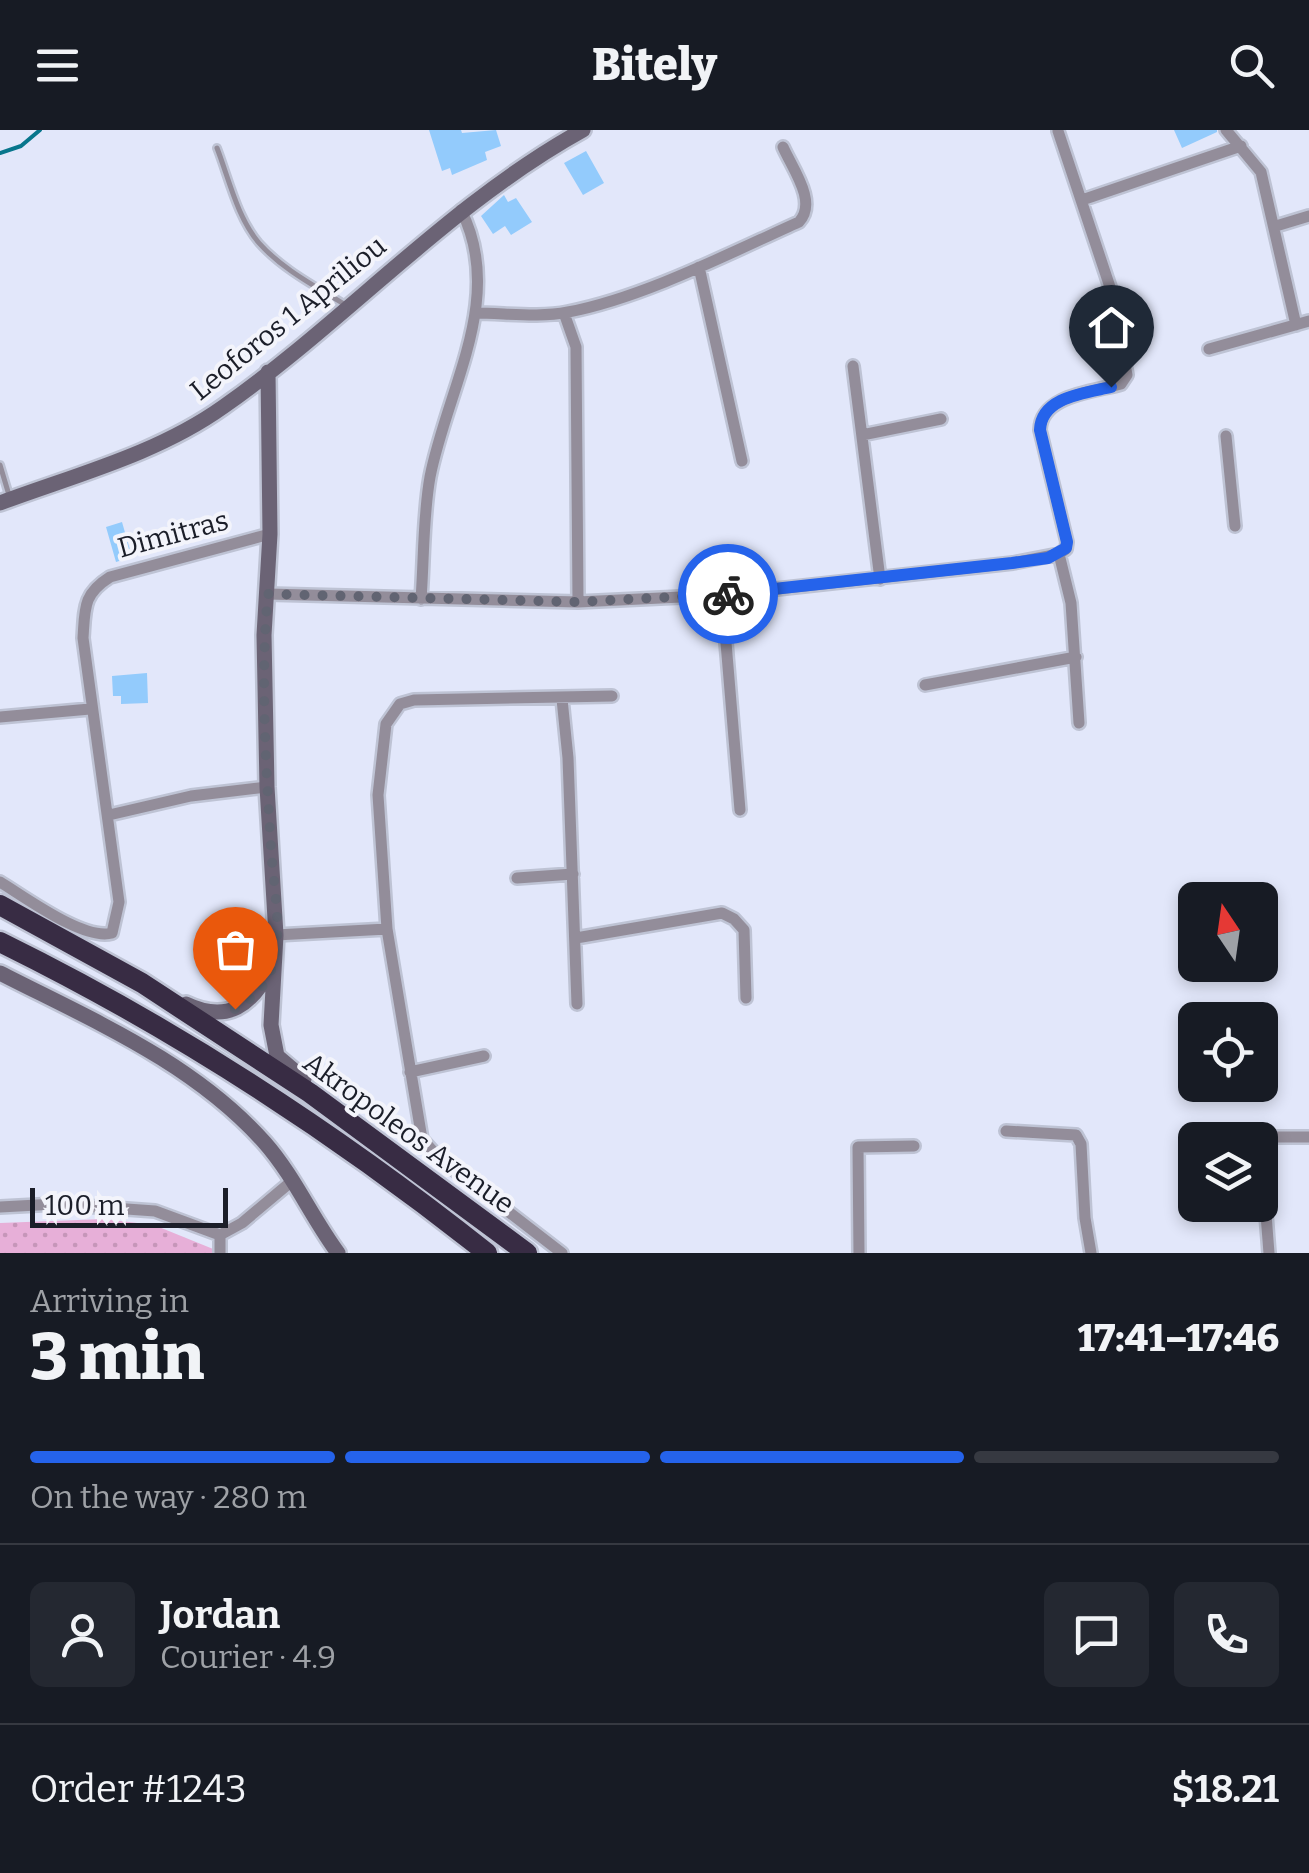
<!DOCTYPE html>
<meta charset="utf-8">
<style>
:root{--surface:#171b24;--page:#242831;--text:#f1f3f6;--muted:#9ea1a6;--line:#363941;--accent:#2563eb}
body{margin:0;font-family:Bitter,serif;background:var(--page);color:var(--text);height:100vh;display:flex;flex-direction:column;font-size:38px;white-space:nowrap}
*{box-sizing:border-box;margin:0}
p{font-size:32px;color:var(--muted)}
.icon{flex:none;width:55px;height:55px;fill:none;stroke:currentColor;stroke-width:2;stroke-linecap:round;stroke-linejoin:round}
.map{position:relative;height:1123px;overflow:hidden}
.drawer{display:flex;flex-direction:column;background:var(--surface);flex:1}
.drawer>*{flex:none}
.needle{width:65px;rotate:347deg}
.tools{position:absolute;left:1178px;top:752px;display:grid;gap:20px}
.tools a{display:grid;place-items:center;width:100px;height:100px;border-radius:15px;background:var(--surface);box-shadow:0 5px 15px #0003;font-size:50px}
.scale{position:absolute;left:30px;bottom:25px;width:198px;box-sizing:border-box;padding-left:10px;border:5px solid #1b1e29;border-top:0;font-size:28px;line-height:35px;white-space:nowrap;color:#1b1e29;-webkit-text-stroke:8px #f3f4fb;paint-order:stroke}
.pin{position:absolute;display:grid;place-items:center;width:85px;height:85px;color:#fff;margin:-102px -42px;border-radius:50% 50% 50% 0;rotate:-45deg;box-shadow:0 0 10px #0007}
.pin .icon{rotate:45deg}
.courier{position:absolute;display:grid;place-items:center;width:100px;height:100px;margin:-50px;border:8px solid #2563eb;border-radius:50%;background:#fff;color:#222;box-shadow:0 2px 12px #0007}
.overview em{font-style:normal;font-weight:800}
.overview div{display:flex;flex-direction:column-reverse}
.overview{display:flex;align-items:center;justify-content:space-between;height:170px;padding:0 30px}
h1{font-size:65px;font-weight:800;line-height:75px}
.bar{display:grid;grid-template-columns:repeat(4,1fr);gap:15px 10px;align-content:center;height:120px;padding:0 30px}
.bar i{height:12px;border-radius:8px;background:var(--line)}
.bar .on{background:var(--accent)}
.bar p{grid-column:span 4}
.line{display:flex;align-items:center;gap:25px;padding:0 30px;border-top:2px solid var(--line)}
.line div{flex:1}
.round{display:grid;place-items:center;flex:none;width:105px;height:105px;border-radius:15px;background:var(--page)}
header{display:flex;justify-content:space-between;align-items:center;height:130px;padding:0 30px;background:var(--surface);font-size:45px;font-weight:800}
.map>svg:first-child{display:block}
.green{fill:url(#green-dots)}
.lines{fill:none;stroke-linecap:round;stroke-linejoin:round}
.stream{stroke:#08768c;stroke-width:4}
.building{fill:#93cbfc}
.lane-casing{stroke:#bec3d4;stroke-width:10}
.street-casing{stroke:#bec3d4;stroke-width:16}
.secondary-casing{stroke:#bec3d4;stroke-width:20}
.highway-casing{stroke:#bec3d4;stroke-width:25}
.lane{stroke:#938d9a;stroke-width:5}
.street{stroke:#938d9a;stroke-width:11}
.secondary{stroke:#6b6375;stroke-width:15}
.highway{stroke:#382c44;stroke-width:20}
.done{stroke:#616472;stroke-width:10;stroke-dasharray:0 18}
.route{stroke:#2563eb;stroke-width:12}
.labels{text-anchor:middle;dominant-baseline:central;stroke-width:8;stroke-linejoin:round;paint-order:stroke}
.street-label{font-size:28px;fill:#1b1e29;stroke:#f3f4fb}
</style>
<header><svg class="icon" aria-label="menu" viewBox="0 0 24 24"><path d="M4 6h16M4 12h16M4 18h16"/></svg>Bitely<svg class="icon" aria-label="search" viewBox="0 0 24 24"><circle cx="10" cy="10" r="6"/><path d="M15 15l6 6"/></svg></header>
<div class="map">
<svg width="1309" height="1123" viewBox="0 0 1309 1123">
<defs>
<pattern id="green-dots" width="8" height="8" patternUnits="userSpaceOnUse" patternTransform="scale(2.5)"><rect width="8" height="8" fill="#e7afd8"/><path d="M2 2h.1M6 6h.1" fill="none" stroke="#c696b9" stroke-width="1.8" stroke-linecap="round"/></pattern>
</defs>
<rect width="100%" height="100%" fill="#e2e7fa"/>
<path class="green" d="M104,1089L154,1095L223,1123H0V1093Z"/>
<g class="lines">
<path class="stream" d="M0,23L21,16L40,0"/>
</g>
<path class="building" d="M429,0H461L462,3L496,0L501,16L485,22L487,30L452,45L450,38L442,41Z
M1174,0H1217V2L1182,18Z
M586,21L604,53L583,65L564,33Z
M504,65L508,72L516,68L532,92L511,105L505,96L493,104L481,86Z
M122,392L132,427L116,432L106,397Z
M147,543L148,573L121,574V566H113L112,546Z"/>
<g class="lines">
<g class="lane-casing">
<path id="lane" d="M217,18C229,49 237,87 259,113C282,139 315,156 344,174
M0,335L9,365"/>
</g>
<g class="street-casing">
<path id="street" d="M1226,0L1261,42L1296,195
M1058,1L1111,160L1127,245L1121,254C1093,262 1041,265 1040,300L1067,412L1066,419L1059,424
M1082,70L1241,16
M1276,96L1309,86
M699,137L742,331
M475,183C505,183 539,188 568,182C642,168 730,123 799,92C818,72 792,38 783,17
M564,183L576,217L578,472
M1209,219L1309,191
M853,236L880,449
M862,305L941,289
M1226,306L1235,396
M1059,424L1071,473L1079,593
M268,464L578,472L722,465L1013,433L1059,424
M722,465L740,680
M421,469C424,429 423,386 430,347C447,259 506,168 461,80
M925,555L1076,527
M562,569L568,628L577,874
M0,587L90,579
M109,685L191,666L267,657
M517,748L573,744
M0,752C25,767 84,811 112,803L119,772L83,508C85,478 83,464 110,447L270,404
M276,805L387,799
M576,808L722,783L734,789L744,800L746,868
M410,942L484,926
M1006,1001L1076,1005L1081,1014L1085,1088L1091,1123
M0,1077L56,1074L155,1081L220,1105
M220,1105L242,1093L292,1051
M220,1105V1123
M562,1123L440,1029L422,1009L387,799L378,665L386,594L400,574L414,570L612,566
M859,1123L858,1017L914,1016
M1269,1123L1260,1007H1309"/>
</g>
<g class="secondary-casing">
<path id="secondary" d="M268,242L270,404L264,505L267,657L276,805L271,895L277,926L304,949
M0,373C75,345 157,324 223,277C347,190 449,74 583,0
M0,843C94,891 194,933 265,1013C294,1046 312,1088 338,1123
M186,874C228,894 252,875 271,838"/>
</g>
<g class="highway-casing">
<path id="highway" d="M0,775L142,853L310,963L527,1123
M0,812C173,897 336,1003 487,1123"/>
</g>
<use href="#lane" class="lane"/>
<use href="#street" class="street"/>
<use href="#secondary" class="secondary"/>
<use href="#highway" class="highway"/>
</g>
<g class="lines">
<path class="done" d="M235,879C253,869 268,854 273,834C283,799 273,754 271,718C266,634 260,548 268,464L578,472L728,464"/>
<path class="route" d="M728,464L1012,433L1048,428L1066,418L1067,412L1040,300C1041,267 1085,263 1111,257"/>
</g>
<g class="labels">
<g class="street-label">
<text transform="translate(288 188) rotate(-39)">Leoforos 1 Apriliou</text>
<text transform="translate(173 404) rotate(-15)">Dimitras</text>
<text transform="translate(409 1003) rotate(36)">Akropoleos Avenue</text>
</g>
</g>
</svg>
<div class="tools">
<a><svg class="needle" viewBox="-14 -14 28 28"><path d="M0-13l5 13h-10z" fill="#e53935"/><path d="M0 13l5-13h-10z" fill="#9ea1a6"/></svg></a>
<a><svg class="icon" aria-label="locate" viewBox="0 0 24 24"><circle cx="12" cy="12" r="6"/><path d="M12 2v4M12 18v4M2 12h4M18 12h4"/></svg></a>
<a><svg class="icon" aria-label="layers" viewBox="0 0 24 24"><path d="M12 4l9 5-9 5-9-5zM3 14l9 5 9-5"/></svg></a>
</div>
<div class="scale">100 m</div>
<div class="pin" style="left:235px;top:879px;background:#ea580c"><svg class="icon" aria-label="bag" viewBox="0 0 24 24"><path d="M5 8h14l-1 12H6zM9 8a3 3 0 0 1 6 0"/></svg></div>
<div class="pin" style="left:1111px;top:257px;background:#1f2937"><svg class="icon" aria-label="home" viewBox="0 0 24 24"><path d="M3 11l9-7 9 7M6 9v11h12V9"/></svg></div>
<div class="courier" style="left:728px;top:464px"><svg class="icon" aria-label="bike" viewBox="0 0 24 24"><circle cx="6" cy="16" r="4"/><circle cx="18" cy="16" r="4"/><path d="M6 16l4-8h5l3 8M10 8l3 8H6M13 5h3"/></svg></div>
</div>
<section class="drawer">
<div class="overview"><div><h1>3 min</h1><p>Arriving in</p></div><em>17:41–17:46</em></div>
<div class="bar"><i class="on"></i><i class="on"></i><i class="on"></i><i></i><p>On the way · 280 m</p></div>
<div class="line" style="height:180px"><a class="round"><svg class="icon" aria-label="person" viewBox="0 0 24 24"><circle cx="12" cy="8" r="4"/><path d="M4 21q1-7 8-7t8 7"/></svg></a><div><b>Jordan</b><p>Courier · 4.9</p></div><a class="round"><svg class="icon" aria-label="chat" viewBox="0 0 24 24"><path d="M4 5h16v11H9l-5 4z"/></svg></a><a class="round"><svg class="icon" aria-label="phone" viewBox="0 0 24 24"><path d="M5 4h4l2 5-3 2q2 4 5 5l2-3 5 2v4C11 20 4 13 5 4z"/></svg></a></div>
<div class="line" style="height:130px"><div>Order #1243</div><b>$18.21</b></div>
</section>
